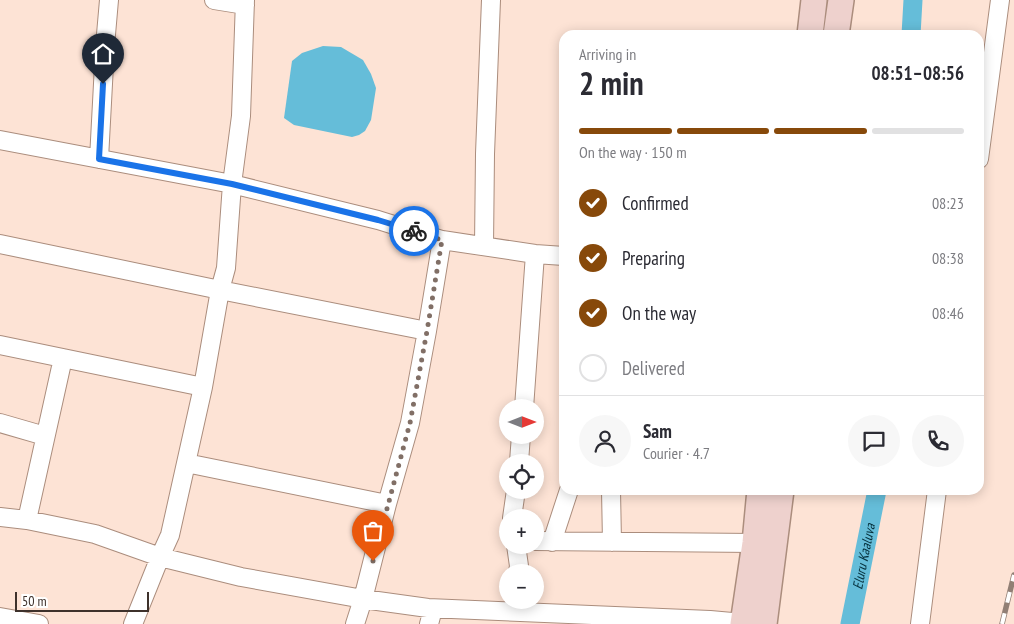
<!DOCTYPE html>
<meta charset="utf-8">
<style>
:root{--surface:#fff;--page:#f7f7f7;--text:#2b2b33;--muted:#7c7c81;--line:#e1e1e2;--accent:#87490a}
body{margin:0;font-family:"PT Sans Narrow",sans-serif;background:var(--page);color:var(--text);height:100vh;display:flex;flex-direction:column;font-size:19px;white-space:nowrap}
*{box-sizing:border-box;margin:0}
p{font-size:16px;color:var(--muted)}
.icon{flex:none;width:28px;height:28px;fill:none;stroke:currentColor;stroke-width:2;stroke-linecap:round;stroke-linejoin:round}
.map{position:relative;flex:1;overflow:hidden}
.side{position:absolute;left:559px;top:30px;width:425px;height:465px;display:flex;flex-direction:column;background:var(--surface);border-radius:15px;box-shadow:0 2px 12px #0003}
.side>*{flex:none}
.needle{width:32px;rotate:90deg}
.fabs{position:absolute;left:499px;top:399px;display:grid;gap:10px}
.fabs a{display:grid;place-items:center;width:45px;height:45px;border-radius:50%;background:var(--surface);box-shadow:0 2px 12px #0003;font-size:25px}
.scale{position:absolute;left:15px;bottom:12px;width:134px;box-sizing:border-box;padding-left:5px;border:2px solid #3e312b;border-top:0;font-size:14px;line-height:18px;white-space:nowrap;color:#3e312b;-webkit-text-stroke:4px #fff;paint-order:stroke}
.pin{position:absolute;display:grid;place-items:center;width:42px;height:42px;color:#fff;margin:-51px -21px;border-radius:50% 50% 50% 0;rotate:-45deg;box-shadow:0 0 5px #0007}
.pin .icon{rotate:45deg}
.courier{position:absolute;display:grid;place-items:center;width:50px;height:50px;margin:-25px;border:4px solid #1a73e8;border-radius:50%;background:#fff;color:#222;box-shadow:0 1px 6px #0007}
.head em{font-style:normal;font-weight:800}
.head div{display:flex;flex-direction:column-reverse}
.head{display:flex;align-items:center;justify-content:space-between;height:85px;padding:0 20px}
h1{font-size:32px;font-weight:800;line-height:38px}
.bar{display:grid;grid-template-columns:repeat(4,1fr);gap:8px 5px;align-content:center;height:60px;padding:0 20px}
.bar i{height:6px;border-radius:4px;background:var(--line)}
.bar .active{background:var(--accent)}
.bar p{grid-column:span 4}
.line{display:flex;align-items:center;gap:12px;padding:0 20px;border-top:1px solid var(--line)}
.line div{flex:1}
.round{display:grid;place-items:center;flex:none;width:52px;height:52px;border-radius:26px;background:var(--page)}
ol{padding:0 20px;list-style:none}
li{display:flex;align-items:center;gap:15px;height:55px}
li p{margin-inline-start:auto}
li .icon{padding:5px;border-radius:50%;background:var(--accent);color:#fff;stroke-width:4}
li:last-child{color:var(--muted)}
li i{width:28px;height:28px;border:2px solid var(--line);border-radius:50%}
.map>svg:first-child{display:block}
.water{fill:#65bdd9}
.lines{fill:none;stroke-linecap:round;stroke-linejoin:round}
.canal{stroke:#65bdd9;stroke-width:19}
.street-casing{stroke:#ab8d7d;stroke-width:20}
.secondary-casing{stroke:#ab8d7d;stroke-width:28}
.street{stroke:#fff;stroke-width:18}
.secondary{stroke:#eed1cd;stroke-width:25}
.rail-casing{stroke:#917f75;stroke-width:5.5}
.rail{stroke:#fff;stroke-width:4;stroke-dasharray:11;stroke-linecap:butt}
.done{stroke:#816f66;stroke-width:5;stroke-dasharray:0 9}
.route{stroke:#1a73e8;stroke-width:6}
.labels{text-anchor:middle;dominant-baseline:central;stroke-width:4;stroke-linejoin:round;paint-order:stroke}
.water-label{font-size:14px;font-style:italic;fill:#042f3b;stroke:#fff}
</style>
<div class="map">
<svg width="1014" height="624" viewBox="0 0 1014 624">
<rect width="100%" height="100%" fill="#fde3d5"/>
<path class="water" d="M323,46L341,47L363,60L371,74L376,88L371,120L365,131L359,135L352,137L294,125L284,118L292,61L302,53Z"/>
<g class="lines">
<g class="canal">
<path d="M911,35L913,0"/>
<path id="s1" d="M850,624L877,490"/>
</g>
<g class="street-casing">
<path id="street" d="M214,0L245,5
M0,140L232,184L378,220L442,240L535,254L564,256
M99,159L105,46L109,0
M979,159L1000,0
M0,244L220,290L427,331
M484,246L485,154L491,0
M0,345L203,387
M524,408L535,254
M0,423L45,436
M519,462L521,435
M186,463L387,504
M611,490L612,542
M0,517L27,520L95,534L160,557L241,577L363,599L428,608L710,620L743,623
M512,518L516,490
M27,520L63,358
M535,541L755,543
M552,542L569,490
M516,545L519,566L518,572
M0,617L39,624
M133,624L160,557L170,535L203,387L220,290L226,268L232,184L241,116L245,0
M355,624L363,599L387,504L410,423L427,331L442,240
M429,624L433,609
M920,624L937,490"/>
</g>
<g class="secondary-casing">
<path id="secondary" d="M810,35L814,0
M836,35L841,0
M743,624L755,543L760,490
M764,624L781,490"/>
</g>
<use href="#street" class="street"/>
<use href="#secondary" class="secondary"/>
<g class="rail-casing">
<path id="rail" d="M1002,624L1014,575"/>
</g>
<use href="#rail" class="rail"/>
</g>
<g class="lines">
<path class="done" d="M373,561L410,423L427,331L442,240L414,231"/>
<path class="route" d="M103,84L99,159L232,184L378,220L414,231"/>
</g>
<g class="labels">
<g class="water-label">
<text stroke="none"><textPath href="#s1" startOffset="69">Eluru Kaaluva</textPath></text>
</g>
</g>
</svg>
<div class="fabs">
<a><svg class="needle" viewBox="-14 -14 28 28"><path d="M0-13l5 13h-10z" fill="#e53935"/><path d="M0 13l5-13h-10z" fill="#7c7c81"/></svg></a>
<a><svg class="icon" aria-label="locate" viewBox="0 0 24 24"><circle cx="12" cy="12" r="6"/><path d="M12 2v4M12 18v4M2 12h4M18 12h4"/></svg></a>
<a>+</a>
<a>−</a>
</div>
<div class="scale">50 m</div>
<div class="pin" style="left:373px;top:561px;background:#ea580c"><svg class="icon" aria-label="bag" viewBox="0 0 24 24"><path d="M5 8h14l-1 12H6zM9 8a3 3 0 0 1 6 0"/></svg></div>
<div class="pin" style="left:103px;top:84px;background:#1f2937"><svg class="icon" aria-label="home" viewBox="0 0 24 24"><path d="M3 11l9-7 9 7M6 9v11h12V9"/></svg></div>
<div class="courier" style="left:414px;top:231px"><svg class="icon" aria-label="bike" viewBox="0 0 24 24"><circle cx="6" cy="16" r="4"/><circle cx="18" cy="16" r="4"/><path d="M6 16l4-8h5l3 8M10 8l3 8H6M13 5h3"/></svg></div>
<section class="side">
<div class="head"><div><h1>2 min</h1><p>Arriving in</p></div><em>08:51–08:56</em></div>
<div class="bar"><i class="active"></i><i class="active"></i><i class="active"></i><i></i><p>On the way · 150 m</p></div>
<ol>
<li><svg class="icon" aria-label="check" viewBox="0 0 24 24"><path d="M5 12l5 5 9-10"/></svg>Confirmed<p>08:23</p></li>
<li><svg class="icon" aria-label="check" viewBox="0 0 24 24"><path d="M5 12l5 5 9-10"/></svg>Preparing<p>08:38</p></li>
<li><svg class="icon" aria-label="check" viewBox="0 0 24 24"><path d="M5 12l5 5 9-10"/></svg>On the way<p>08:46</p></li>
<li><i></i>Delivered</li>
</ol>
<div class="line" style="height:90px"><a class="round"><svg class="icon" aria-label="person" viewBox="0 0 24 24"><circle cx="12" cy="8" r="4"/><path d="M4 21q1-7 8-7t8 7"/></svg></a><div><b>Sam</b><p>Courier · 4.7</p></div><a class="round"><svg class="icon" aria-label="chat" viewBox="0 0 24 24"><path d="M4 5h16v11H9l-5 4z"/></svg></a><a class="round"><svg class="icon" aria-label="phone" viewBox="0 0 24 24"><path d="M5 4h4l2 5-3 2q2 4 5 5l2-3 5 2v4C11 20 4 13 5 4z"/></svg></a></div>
</section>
</div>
